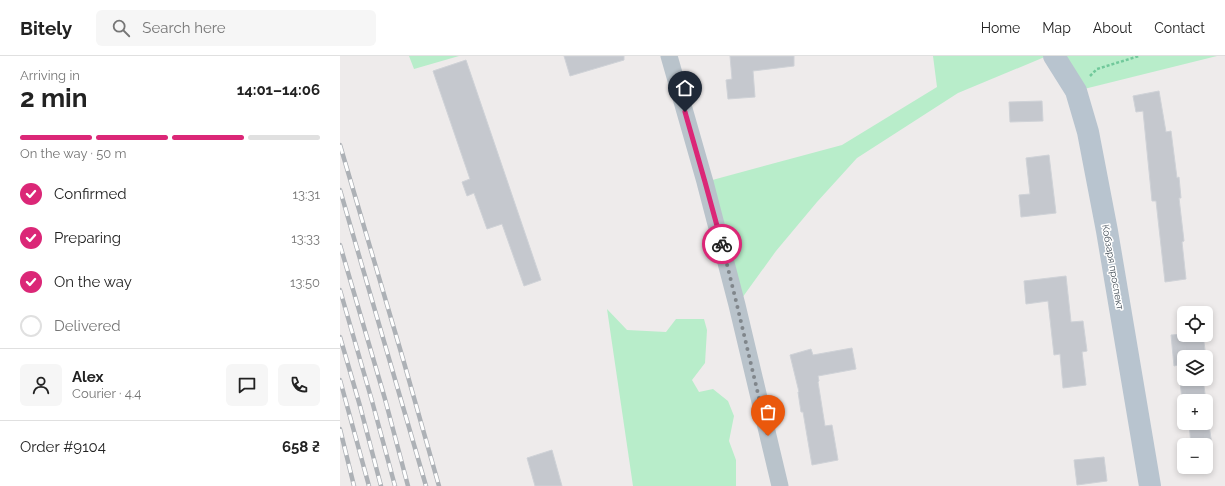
<!DOCTYPE html>
<meta charset="utf-8">
<style>
:root{--surface:#fff;--page:#f6f6f6;--text:#222;--muted:#767676;--line:#e0e0e0;--accent:#db2777}
body{margin:0;font-family:Raleway,sans-serif;background:var(--page);color:var(--text);height:100vh;display:flex;flex-direction:column;font-size:15px;white-space:nowrap}
*{box-sizing:border-box;margin:0}
p{font-size:13px;color:var(--muted)}
.icon{flex:none;width:22px;height:22px;fill:none;stroke:currentColor;stroke-width:2;stroke-linecap:round;stroke-linejoin:round}
.map{position:relative;flex:1;overflow:hidden}
.drawer{display:flex;flex-direction:column;background:var(--surface);width:340px}
.drawer>*{flex:none}
.fabs{position:absolute;left:837px;top:250px;display:grid;gap:8px}
.fabs a{display:grid;place-items:center;width:36px;height:36px;border-radius:6px;background:var(--surface);box-shadow:0 2px 6px #0003;font-size:20px}
.pin{position:absolute;display:grid;place-items:center;width:34px;height:34px;color:#fff;margin:-41px -17px;border-radius:50% 50% 50% 0;rotate:-45deg;box-shadow:0 0 4px #0007}
.pin .icon{rotate:45deg}
.courier{position:absolute;display:grid;place-items:center;width:40px;height:40px;margin:-20px;border:3px solid #db2777;border-radius:50%;background:#fff;color:#222;box-shadow:0 1px 5px #0007}
.summary em{font-style:normal;font-weight:700}
.summary div{display:flex;flex-direction:column-reverse}
.summary{display:flex;align-items:center;justify-content:space-between;height:68px;padding:0 20px}
h1{font-size:26px;font-weight:700;line-height:30px}
.bar{display:grid;grid-template-columns:repeat(4,1fr);gap:6px 4px;align-content:center;height:48px;padding:0 20px}
.bar i{height:5px;border-radius:3px;background:var(--line)}
.bar .current{background:var(--accent)}
.bar p{grid-column:span 4}
.line{display:flex;align-items:center;gap:10px;padding:0 20px;border-top:1px solid var(--line)}
.line div{flex:1}
.round{display:grid;place-items:center;flex:none;width:42px;height:42px;border-radius:6px;background:var(--page)}
ol{padding:0 20px;list-style:none}
li{display:flex;align-items:center;gap:12px;height:44px}
li p{margin-inline-start:auto}
li .icon{padding:4px;border-radius:50%;background:var(--accent);color:#fff;stroke-width:4}
li:last-child{color:var(--muted)}
li i{width:22px;height:22px;border:2px solid var(--line);border-radius:50%}
header{display:flex;align-items:center;gap:24px;box-sizing:border-box;height:56px;padding:0 20px;background:var(--surface);border-bottom:1px solid var(--line)}
header strong{font-size:19px}
nav{display:flex;gap:22px;margin-inline-start:auto;font-size:14px}
.search{width:280px;height:36px;background:var(--page);display:flex;align-items:center;gap:10px;box-sizing:border-box;padding:0 14px;border-radius:6px;color:var(--muted);font-size:15px}
main{display:flex;flex:1;min-height:0}
.map>svg:first-child{display:block}
.green{fill:#b8edca}
.building{fill:#c5c8ce;stroke:#cfd2d7}
.lines{fill:none;stroke-linecap:round;stroke-linejoin:round}
.path{stroke:#71c99b;stroke-width:2.5;stroke-dasharray:3 2;stroke-linecap:butt}
.minor{stroke:#b9c3cb;stroke-width:17}
.secondary{stroke:#b8c4cf;stroke-width:22}
.rail-casing{stroke:#adb1b6;stroke-width:4.5}
.rail{stroke:#fff;stroke-width:3;stroke-dasharray:9;stroke-linecap:butt}
.done{stroke:#80868b;stroke-width:4;stroke-dasharray:0 7.2}
.route{stroke:#db2777;stroke-width:5}
.labels{text-anchor:middle;dominant-baseline:central;stroke-width:3;stroke-linejoin:round;paint-order:stroke}
.street-label{font-size:10px;fill:#444f58;stroke:#fff}
</style>
<header>
<strong>Bitely</strong>
<div class="search"><svg class="icon" aria-label="search" viewBox="0 0 24 24"><circle cx="10" cy="10" r="6"/><path d="M15 15l6 6"/></svg>Search here</div>
<nav><a>Home</a><a>Map</a><a>About</a><a>Contact</a></nav>
</header>
<main>
<section class="drawer">
<div class="summary"><div><h1>2 min</h1><p>Arriving in</p></div><em>14:01–14:06</em></div>
<div class="bar"><i class="current"></i><i class="current"></i><i class="current"></i><i></i><p>On the way · 50 m</p></div>
<ol>
<li><svg class="icon" aria-label="check" viewBox="0 0 24 24"><path d="M5 12l5 5 9-10"/></svg>Confirmed<p>13:31</p></li>
<li><svg class="icon" aria-label="check" viewBox="0 0 24 24"><path d="M5 12l5 5 9-10"/></svg>Preparing<p>13:33</p></li>
<li><svg class="icon" aria-label="check" viewBox="0 0 24 24"><path d="M5 12l5 5 9-10"/></svg>On the way<p>13:50</p></li>
<li><i></i>Delivered</li>
</ol>
<div class="line" style="height:72px"><a class="round"><svg class="icon" aria-label="person" viewBox="0 0 24 24"><circle cx="12" cy="8" r="4"/><path d="M4 21q1-7 8-7t8 7"/></svg></a><div><b>Alex</b><p>Courier · 4.4</p></div><a class="round"><svg class="icon" aria-label="chat" viewBox="0 0 24 24"><path d="M4 5h16v11H9l-5 4z"/></svg></a><a class="round"><svg class="icon" aria-label="phone" viewBox="0 0 24 24"><path d="M5 4h4l2 5-3 2q2 4 5 5l2-3 5 2v4C11 20 4 13 5 4z"/></svg></a></div>
<div class="line" style="height:52px"><div>Order #9104</div><b>658 ₴</b></div>
</section>
<div class="map">
<svg width="885" height="430" viewBox="0 0 885 430">
<rect width="100%" height="100%" fill="#eeebeb"/>
<path class="green" d="M69,0H119L74,13Z
M593,0H707L618,37L517,102L477,146L436,195L397,249L365,126L502,89L597,31Z
M714,0H877L736,35Z
M267,253L287,274L326,276L336,263H364L367,274L365,307L352,324L359,336L373,333L388,345L394,360L389,385L396,404V430H293Z"/>
<path class="building" d="M224,0H284V4L230,20Z
M390,0H454V10L413,15L415,41L388,43L386,24L392,23Z
M126,4L201,224L184,230L162,168L147,173L134,137L127,140L122,126L130,123L93,15Z
M819,35L826,76L831,75L837,122L839,121L841,142H839L844,185L842,186L846,223L825,226L816,145H812L803,55L796,56L793,40Z
M702,45L703,65L670,66L669,46Z
M709,99L716,157L681,161L679,139L690,138L686,102Z
M726,220L731,266L743,265L747,295L742,296L746,329L723,332L720,298L714,299L708,245L686,248L684,225Z
M844,278V279H863L866,301H844V323H863L866,345H844V360L838,309L834,310L831,279Z
M512,292L516,313L478,320L479,325L478,326L485,370L492,369L498,404L472,409L463,356H461L458,336H459L450,299L471,293L473,299Z
M866,349L872,389H851L849,367H866Z
M212,394L222,430H195L187,402Z
M764,401L767,425L737,429L734,404Z"/>
<g class="lines">
<path class="path" d="M750,20L757,13L799,0"/>
<path class="minor" d="M329,0L365,126L397,249L440,430"/>
<path class="secondary" d="M714,0L736,35L748,76L767,175L810,430"/>
<g class="rail-casing">
<path id="rail" d="M0,89L63,303L99,430
M0,134L86,430
M0,189L45,343L68,430
M0,234L32,345L55,430
M0,281L20,350L41,430
M0,324L29,430
M0,373L14,430"/>
</g>
<use href="#rail" class="rail"/>
</g>
<g class="lines">
<path class="done" d="M382,188L397,249L428,380"/>
<path class="route" d="M345,56L365,126L382,188"/>
</g>
<g class="labels">
<g class="street-label">
<text transform="translate(773 211) rotate(80)">Кобзаря проспект</text>
</g>
</g>
</svg>
<div class="fabs">
<a><svg class="icon" aria-label="locate" viewBox="0 0 24 24"><circle cx="12" cy="12" r="6"/><path d="M12 2v4M12 18v4M2 12h4M18 12h4"/></svg></a>
<a><svg class="icon" aria-label="layers" viewBox="0 0 24 24"><path d="M12 4l9 5-9 5-9-5zM3 14l9 5 9-5"/></svg></a>
<a>+</a>
<a>−</a>
</div>
<div class="pin" style="left:428px;top:380px;background:#ea580c"><svg class="icon" aria-label="bag" viewBox="0 0 24 24"><path d="M5 8h14l-1 12H6zM9 8a3 3 0 0 1 6 0"/></svg></div>
<div class="pin" style="left:345px;top:56px;background:#1f2937"><svg class="icon" aria-label="home" viewBox="0 0 24 24"><path d="M3 11l9-7 9 7M6 9v11h12V9"/></svg></div>
<div class="courier" style="left:382px;top:188px"><svg class="icon" aria-label="bike" viewBox="0 0 24 24"><circle cx="6" cy="16" r="4"/><circle cx="18" cy="16" r="4"/><path d="M6 16l4-8h5l3 8M10 8l3 8H6M13 5h3"/></svg></div>
</div>
</main>
